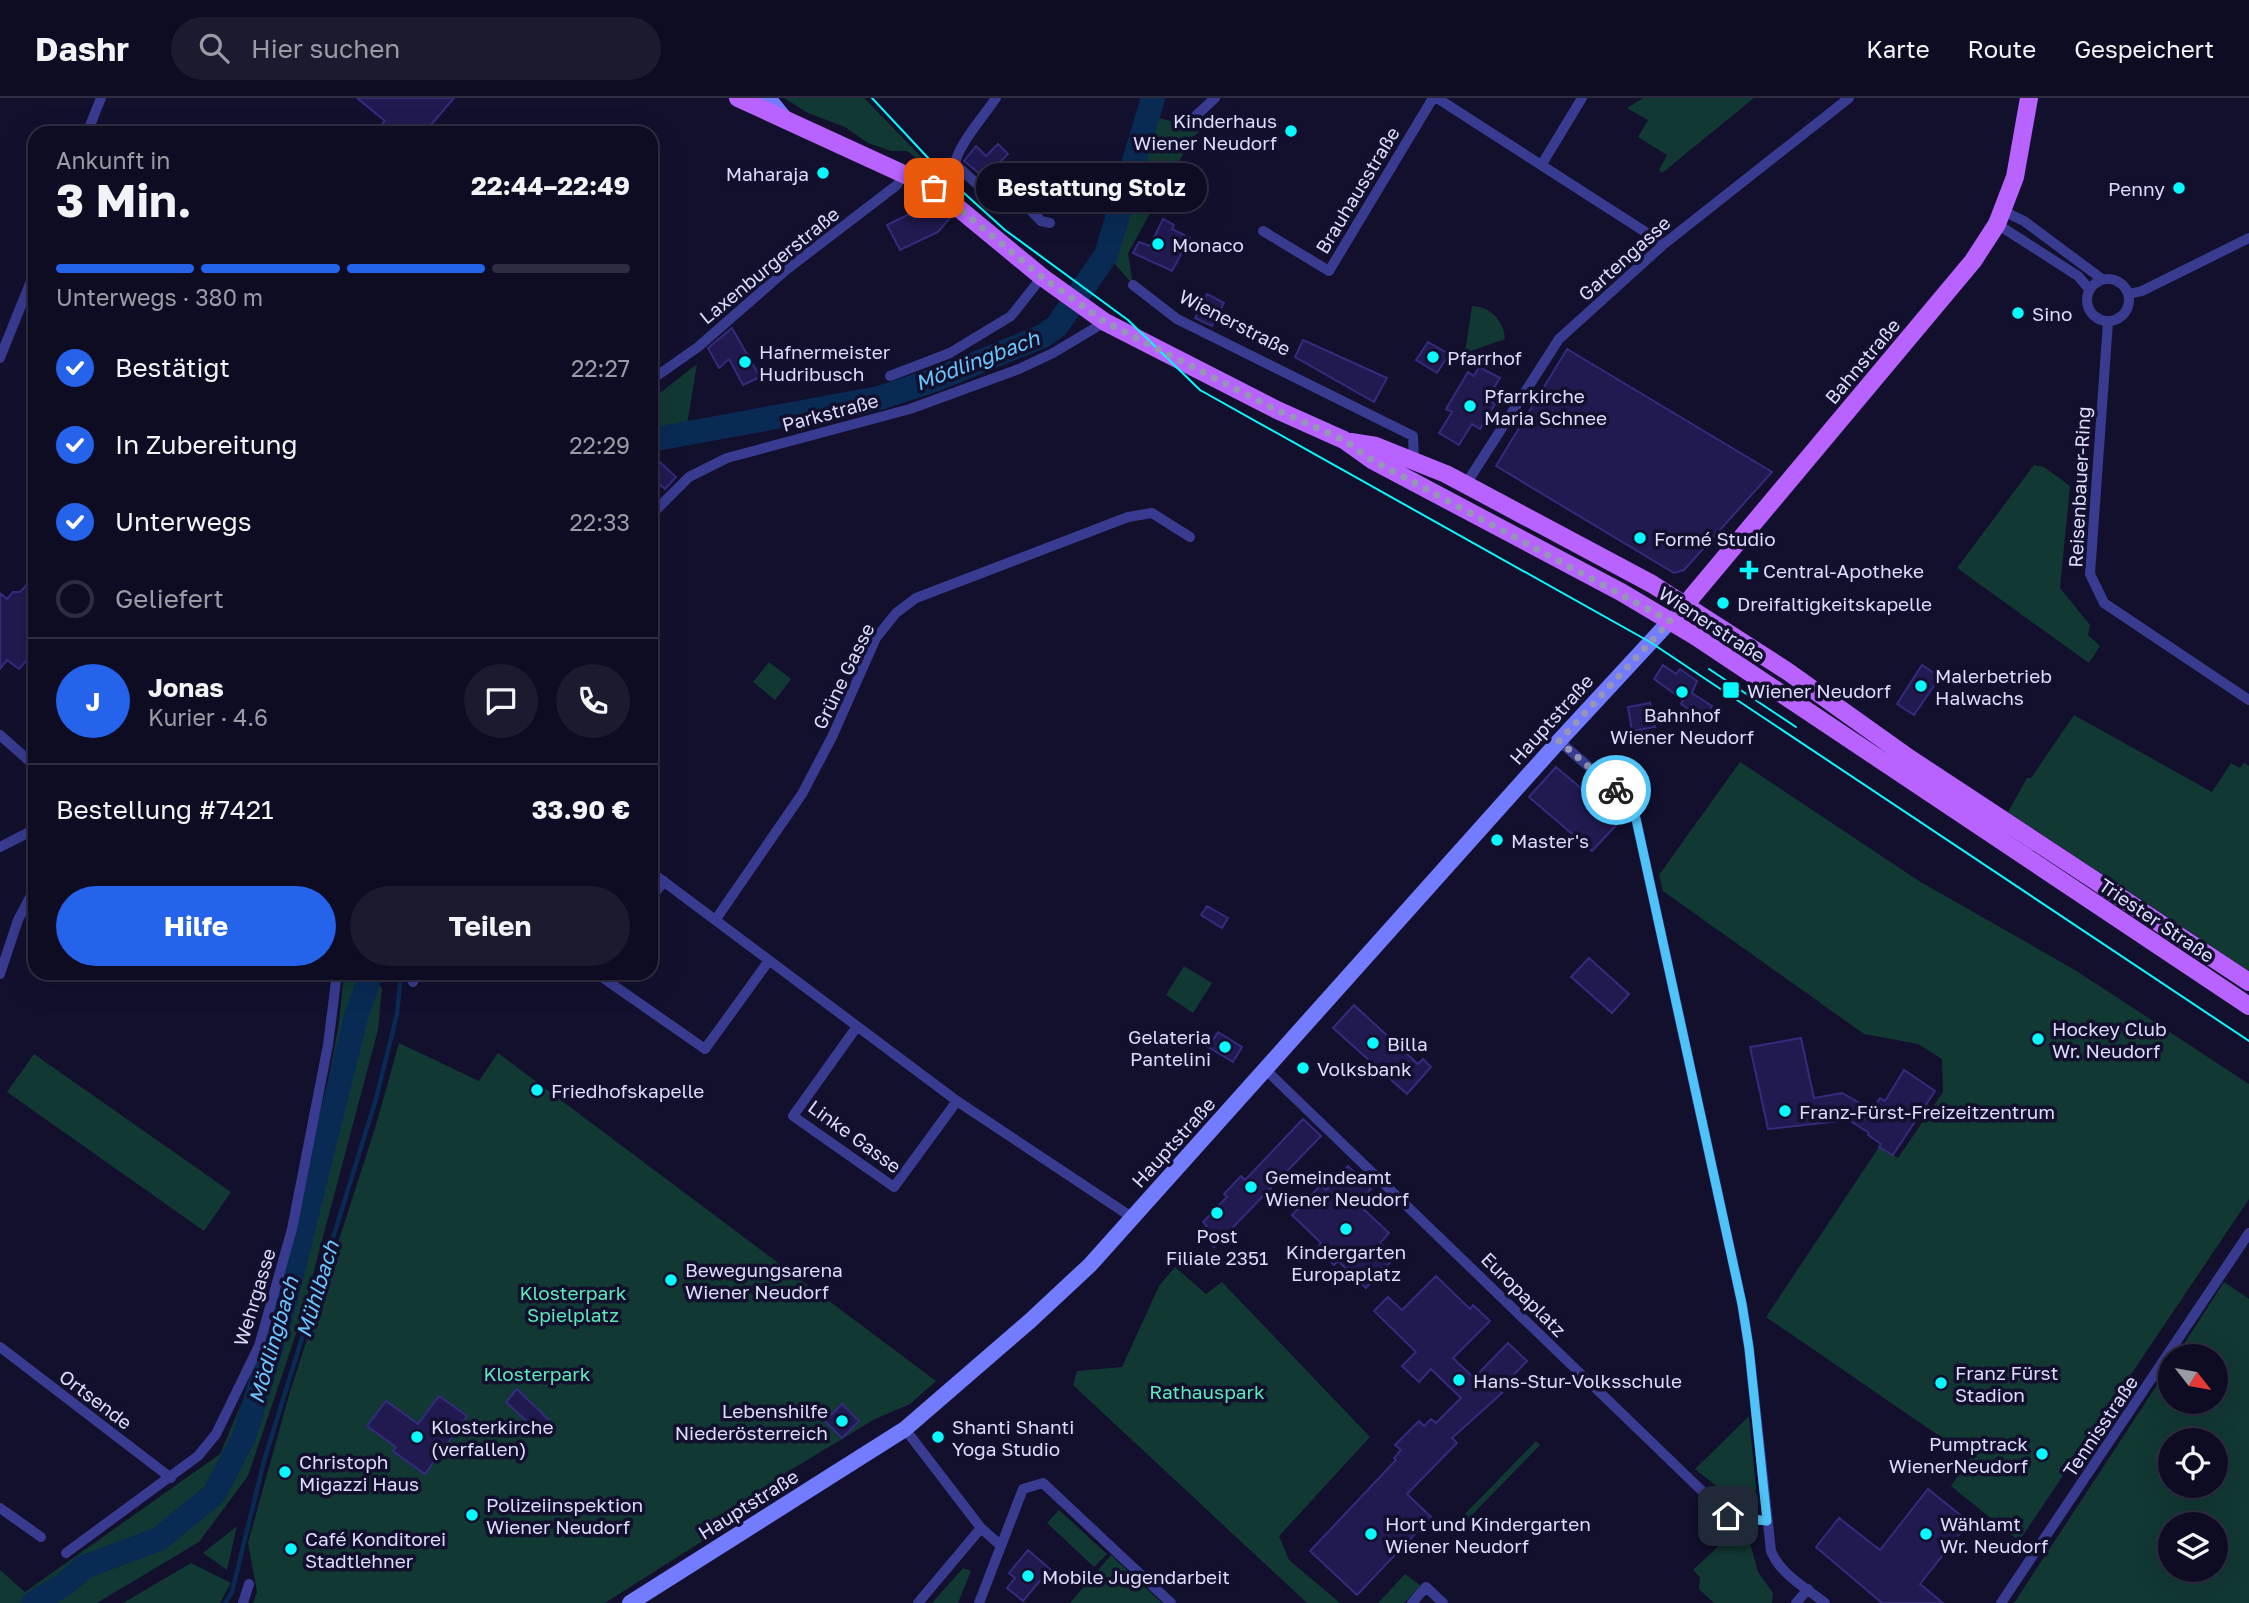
<!DOCTYPE html>
<html lang="de">
<meta charset="utf-8">
<style>
:root{--surface:#0e0c22;--page:#1c1a2f;--text:#f1f3f6;--muted:#9b9ba5;--line:#2e2c40;--accent:#2563eb}
body{margin:0;font-family:"Golos Text",sans-serif;background:var(--page);color:var(--text);height:100vh;display:flex;flex-direction:column;font-size:26px;white-space:nowrap}
*{box-sizing:border-box;margin:0}
p{font-size:23px;color:var(--muted)}
.icon{flex:none;width:38px;height:38px;fill:none;stroke:currentColor;stroke-width:2;stroke-linecap:round;stroke-linejoin:round}
.map{position:relative;flex:1;overflow:hidden}
.details{position:absolute;left:28px;top:28px;width:630px;height:854px;display:flex;flex-direction:column;background:var(--surface);border-radius:21px;box-shadow:0 7px 28px #0002,0 0 0 2px var(--line)}
.details>*{flex:none}
.needle{width:46px;rotate:121deg}
.buttons{position:absolute;left:2158px;top:1246px;display:grid;gap:14px}
.buttons a{display:grid;place-items:center;width:70px;height:70px;border-radius:50%;background:var(--surface);box-shadow:0 7px 28px #0002,0 0 0 2px var(--line);font-size:35px}
.pin{position:absolute;display:grid;place-items:center;width:60px;height:60px;color:#fff;margin:-30px;border-radius:14px;box-shadow:0 4px 10px #0006}
.courier{position:absolute;display:grid;place-items:center;width:70px;height:70px;margin:-35px;border:5px solid #4fc3f7;border-radius:50%;background:#fff;color:#222;box-shadow:0 2px 9px #0007}
.bubble{position:absolute;height:49px;border-radius:24px;background:var(--surface);box-shadow:0 7px 28px #0002,0 0 0 2px var(--line);font-size:23px;font-weight:700;line-height:49px;text-align:center}
.summary em{font-style:normal;font-weight:700}
.summary div{display:flex;flex-direction:column-reverse}
.summary{display:flex;align-items:center;justify-content:space-between;height:119px;padding:0 28px}
h1{font-size:46px;font-weight:700;line-height:52px}
.bar{display:grid;grid-template-columns:repeat(4,1fr);gap:10px 7px;align-content:center;height:84px;padding:0 28px}
.bar i{height:9px;border-radius:5px;background:var(--line)}
.bar .active{background:var(--accent)}
.bar p{grid-column:span 4}
.line{display:flex;align-items:center;gap:18px;padding:0 28px;border-top:2px solid var(--line)}
.line div{flex:1}
.round{display:grid;place-items:center;flex:none;width:74px;height:74px;border-radius:37px;background:var(--page)}
ol{padding:0 28px;list-style:none}
li{display:flex;align-items:center;gap:21px;height:77px}
li p{margin-inline-start:auto}
li .icon{padding:7px;border-radius:50%;background:var(--accent);color:#fff;stroke-width:4}
li:last-child{color:var(--muted)}
li i{width:38px;height:38px;border:4px solid var(--line);border-radius:50%}
.action{display:flex;gap:14px;margin-top:auto;padding:14px 28px}
.action a{flex:1;height:80px;border-radius:42px;background:var(--accent);color:#fff;font-size:28px;font-weight:700;line-height:80px;text-align:center}
.action a+a{background:var(--page);color:var(--text)}
header{display:flex;align-items:center;gap:42px;box-sizing:border-box;height:98px;padding:0 35px;background:var(--surface);border-bottom:2px solid var(--line)}
header strong{font-size:33px}
nav{display:flex;gap:38px;margin-inline-start:auto;font-size:24px}
.search{width:490px;height:63px;background:var(--page);display:flex;align-items:center;gap:18px;box-sizing:border-box;padding:0 24px;border-radius:38px;color:var(--muted);font-size:26px}
.map>svg:first-child{display:block}
.green{fill:#123833;fill-rule:evenodd}
.water{fill:#092a53}
.lines{fill:none;stroke-linecap:round;stroke-linejoin:round}
.stream{stroke:#092a53;stroke-width:4.5}
.river{stroke:#092a53;stroke-width:24}
.building{fill:#211a50;stroke:#342b7d;stroke-width:2}
.street{stroke:#383b8f;stroke-width:10}
.secondary{stroke:#737bff;stroke-width:16}
.primary{stroke:#b863ff;stroke-width:18}
.tram{stroke:#08faff;stroke-width:2}
.done{stroke:#9695b6;stroke-width:7;stroke-dasharray:0 12.6}
.route{stroke:#4fc3f7;stroke-width:9}
.poi-dot{fill:#08faff;stroke:#12102d;stroke-width:2.5}
.labels{text-anchor:middle;dominant-baseline:central;stroke-width:7;stroke-linejoin:round;paint-order:stroke}
.poi-label{font-size:19px;fill:#dddcff;stroke:#12102d;text-anchor:start}
.street-label{font-size:19px;fill:#dddcff;stroke:#12102d}
.park-label{font-size:19px;fill:#5ee9bb;stroke:#12102d}
.water-label{font-size:21px;font-style:italic;fill:#6ac6ff;stroke:#12102d}
</style>
<header>
<strong>Dashr</strong>
<div class="search"><svg class="icon" aria-label="search" viewBox="0 0 24 24"><circle cx="10" cy="10" r="6"/><path d="M15 15l6 6"/></svg>Hier suchen</div>
<nav><a>Karte</a><a>Route</a><a>Gespeichert</a></nav>
</header>
<div class="map">
<svg width="2249" height="1505" viewBox="0 0 2249 1505">
<rect width="100%" height="100%" fill="#12102d"/>
<path class="green" d="M784,0H864L939,77L907,53H891L868,45L845,29L808,15Z
M1643,0H1754L1662,75L1659,72L1667,57L1638,39L1648,22L1627,10Z
M1151,18L1186,27H1206L1192,40L1128,155L1133,187L1109,159Z
M1472,208C1490,208 1504,223 1505,241L1465,255Z
M697,266L687,326L651,333V302Z
M2034,367L2044,369L2070,388L2060,490L2090,527L2088,537L2100,548L2089,565L1957,470Z
M769,564L791,581L775,602L753,584Z
M2074,617L2212,694L2231,665L2240,670L2244,665L2249,668V873L2008,714L2027,680H2031Z
M1740,664L1919,783L2075,872L2249,986V1101L2019,1443L1951,1388L1970,1359L1766,1219L1879,1049L1898,1060L1943,994L1942,961L1918,946L1864,936L1663,793L1659,777Z
M1184,868L1212,885L1193,915L1166,897Z
M344,875H369L382,890L378,932L302,1218L248,1378L199,1444L97,1505H0V1472L25,1494L220,1356L268,1243L278,1240L316,1111L307,1095L339,925Z
M399,945L479,983L498,955L936,1283L910,1306L875,1321L784,1376L792,1389L760,1410L753,1401L741,1409L739,1406L706,1427L712,1437L605,1505H253L257,1494L248,1445L289,1297L376,1027Z
M34,956L231,1094L204,1133L7,994Z
M1175,1169L1206,1196L1222,1184L1370,1339L1279,1438L1289,1462L1340,1505H1307L1073,1287L1077,1273L1122,1269L1159,1188Z
M2224,1184L2249,1201V1505H2014L2170,1267V1304H2216V1258H2176ZM2216,1342V1388H2170V1342ZM2170,1426H2216V1472H2170Z
M1749,1318L1756,1391L1753,1398L1742,1404L1731,1400L1695,1371Z
M1536,1343L1540,1347L1469,1420L1465,1416Z
M1059,1412L1107,1456L1094,1469L1047,1425Z
M237,1428L227,1472L203,1455Z
M1730,1437L1750,1445L1758,1474L1773,1495L1772,1505H1714L1699,1491L1700,1479L1693,1472Z
M1111,1457L1162,1505H1070Z
M191,1465L231,1485L220,1505H123Z
M963,1470L971,1473L958,1505H932Z
M1405,1476L1421,1488L1404,1505H1378Z"/>
<path class="water" d="M687,326L693,345L651,351V333Z"/>
<g class="lines">
<path class="stream" d="M225,1505L232,1494L264,1363L376,1001L397,916L401,875"/>
<path class="river" d="M651,342L879,300L937,281L1043,238L1057,228L1106,157L1153,0
M33,1505L65,1486L84,1469L159,1441L214,1396L244,1339L283,1212L356,919L371,875"/>
</g>
<path class="building" d="M357,0H454L424,35H375L385,23Z
M998,46L1008,56L985,80L964,63L976,48L986,58Z
M932,105L950,120L938,134L900,152L887,127Z
M1163,121L1174,127L1172,131L1190,140L1172,173L1133,155L1139,144L1150,148Z
M1207,196L1224,205L1212,228L1195,220Z
M732,230L760,279L743,287L729,261L719,270L708,250Z
M1303,242L1387,280L1374,304L1295,259Z
M1428,244L1449,256L1437,275L1416,262Z
M1567,251L1772,374L1684,472L1674,475L1496,368Z
M1479,269L1500,280L1487,301L1495,306L1480,331L1472,326L1459,347L1439,335L1452,314L1446,311L1468,274L1474,278Z
M651,356L676,379L665,391L651,379Z
M35,478V553L19,571L7,562L0,571V495L7,501L13,494H20Z
M1663,567L1676,576L1680,571L1697,583L1692,595L1712,608L1703,621L1681,606L1683,602L1654,581Z
M1922,567L1940,579L1914,617L1897,606Z
M1650,605L1655,629L1632,633L1628,609Z
M1556,669L1620,723L1592,753L1529,699Z
M1207,808L1228,820L1222,830L1201,817Z
M1589,860L1629,896L1612,915L1571,879Z
M1354,907L1418,966L1423,961L1431,969L1407,996L1333,930Z
M1218,934L1242,949L1233,964L1208,949Z
M1801,940L1814,1000L1842,995L1872,1012L1880,1000L1885,1003L1904,972L1935,993L1893,1057L1879,1049L1881,1046L1868,1037L1869,1035L1849,1022L1768,1031L1750,949Z
M1303,1021L1321,1038L1214,1149L1199,1135L1207,1128L1203,1124L1227,1099L1224,1096L1241,1078L1245,1082Z
M1348,1068L1371,1091L1357,1105L1389,1135L1380,1145L1395,1159L1366,1190L1338,1163L1334,1167L1317,1150L1321,1145L1292,1117L1321,1087L1326,1092Z
M1436,1178L1470,1211L1473,1207L1490,1223L1453,1260L1474,1280L1508,1245L1527,1263L1499,1292L1502,1295L1452,1340L1457,1345L1407,1396L1431,1419L1357,1497L1310,1453L1396,1362L1394,1360L1401,1352L1395,1347L1419,1323L1424,1328L1431,1321L1436,1325L1461,1300L1431,1271L1419,1284L1402,1268L1416,1254L1374,1213L1388,1199L1402,1212Z
M517,1291L553,1326L543,1338L506,1304Z
M439,1298L467,1318L425,1376L393,1353L396,1349L367,1328L386,1303L418,1326Z
M842,1306L859,1323L842,1340L825,1323Z
M1928,1391L1969,1424L1920,1486L1943,1505H1882L1816,1449L1839,1420L1880,1452Z
M1028,1452L1050,1471L1023,1503L1007,1490L1015,1480L1009,1475Z"/>
<g class="lines">
<path class="street" d="M996,0C984,18 958,47 955,66L978,87L997,95L1010,90L1041,123L1050,125
M1437,0L1664,146
M1188,25L1215,0
M87,35L101,0
M1542,66L1582,0
M2003,113L2024,123L2102,181
M1997,126L2078,178L2089,191
M1263,133L1329,173L1433,0
M2087 202a21 21 0 1 1 42 0a21 21 0 1 1-42 0Z
M1133,187L1177,221L1413,338L1414,363
M2129,196L2142,193L2249,140
M2108,224L2090,476L2104,505L2249,602
M0,260L35,173
M890,278L950,255L1011,218L1042,179
M651,282L698,249L786,172L897,87L904,74
M1466,386L1559,241L1664,146L1849,0
M651,417L689,379L727,360L910,311L1019,271L1053,255L1105,224
M0,637L35,668
M1559,643L1625,700L1636,721L1742,1206L1749,1250L1771,1453C1781,1477 1805,1489 1825,1505
M0,749L35,731
M651,774L957,1003L1133,1120
M651,800L664,783
M716,821L802,696L832,639L876,540L896,515L916,500L1128,419L1152,415L1190,439
M596,875L705,951L768,864
M0,876L18,822L35,790
M413,884L415,875
M856,930L793,1018L894,1089L957,1003
M1267,973L1728,1418L1767,1423
M0,1249L171,1380
M905,1331L981,1430L1000,1447
M0,1410L41,1439
M66,1455L198,1358L216,1336L259,1248L292,1131L328,947L337,875
M243,1505L249,1486
M918,1505L981,1430
M979,1505L1023,1391L1043,1385L1171,1505
M1412,1505L1426,1489L1443,1505
M1796,1505L1808,1491
M2001,1505L2249,1135"/>
<path class="secondary" d="M768,0L786,22
M630,1505L905,1331L1031,1222L1090,1167L1559,643L1670,523"/>
<path class="primary" d="M738,0L934,90L1042,179L1105,224L1277,312L1344,342L1372,362L1621,494L1695,538L2249,908
M1351,344L1376,348L1446,376L1652,486L1787,573L1909,660L2249,884
M1680,513L1973,163L1997,126L2015,79L2029,0"/>
<path class="tram" d="M872,0L944,77L1005,132L1128,222L1200,292L1650,544L2249,943
M1709,571L1796,629"/>
</g>
<g class="lines">
<path class="done" d="M934,90L1042,179L1105,224L1277,312L1344,342L1372,362L1670,523L1559,643L1616,692"/>
<path class="route" d="M1616,692L1633,710L1636,721L1742,1206L1749,1250L1767,1423L1728,1418"/>
</g>
<g class="poi-dot">
<circle cx="1291" cy="33" r="7"/>
<circle cx="823" cy="75" r="7"/>
<circle cx="2179" cy="90" r="7"/>
<circle cx="1158" cy="146" r="7"/>
<circle cx="2018" cy="215" r="7"/>
<circle cx="1433" cy="259" r="7"/>
<circle cx="745" cy="264" r="7"/>
<circle cx="1470" cy="308" r="7"/>
<circle cx="1640" cy="440" r="7"/>
<path d="M1745.5 461.5h7v7h7v7h-7v7h-7v-7h-7v-7h7z"/>
<circle cx="1723" cy="505" r="7"/>
<circle cx="1921" cy="588" r="7"/>
<rect x="1722" y="583" width="18" height="18" rx="3.5"/>
<circle cx="1682" cy="594" r="7"/>
<circle cx="1497" cy="742" r="7"/>
<circle cx="2038" cy="941" r="7"/>
<circle cx="1373" cy="945" r="7"/>
<circle cx="1225" cy="949" r="7"/>
<circle cx="1303" cy="970" r="7"/>
<circle cx="537" cy="992" r="7"/>
<circle cx="1785" cy="1013" r="7"/>
<circle cx="1251" cy="1089" r="7"/>
<circle cx="1217" cy="1115" r="7"/>
<circle cx="1346" cy="1131" r="7"/>
<circle cx="671" cy="1182" r="7"/>
<circle cx="1459" cy="1282" r="7"/>
<circle cx="1941" cy="1285" r="7"/>
<circle cx="842" cy="1323" r="7"/>
<circle cx="417" cy="1339" r="7"/>
<circle cx="938" cy="1339" r="7"/>
<circle cx="2042" cy="1356" r="7"/>
<circle cx="285" cy="1374" r="7"/>
<circle cx="472" cy="1417" r="7"/>
<circle cx="1371" cy="1436" r="7"/>
<circle cx="1926" cy="1436" r="7"/>
<circle cx="291" cy="1451" r="7"/>
<circle cx="1028" cy="1478" r="7"/>
</g>
<g class="labels">
<g class="poi-label">
<text x="1277" y="22" text-anchor="end">Kinderhaus<tspan x="1277" dy="22">Wiener Neudorf</tspan></text>
<text x="809" y="75" text-anchor="end">Maharaja</text>
<text x="2165" y="90" text-anchor="end">Penny</text>
<text x="1172" y="146">Monaco</text>
<text x="2032" y="215">Sino</text>
<text x="759" y="253">Hafnermeister<tspan x="759" dy="22">Hudribusch</tspan></text>
<text x="1447" y="259">Pfarrhof</text>
<text x="1484" y="297">Pfarrkirche<tspan x="1484" dy="22">Maria Schnee</tspan></text>
<text x="1654" y="440">Formé Studio</text>
<text x="1763" y="472">Central-Apotheke</text>
<text x="1737" y="505">Dreifaltigkeitskapelle</text>
<text x="1935" y="577">Malerbetrieb<tspan x="1935" dy="22">Halwachs</tspan></text>
<text x="1747" y="592">Wiener Neudorf</text>
<text x="1682" y="616" text-anchor="middle">Bahnhof<tspan x="1682" dy="22">Wiener Neudorf</tspan></text>
<text x="1511" y="742">Master's</text>
<text x="2052" y="930">Hockey Club<tspan x="2052" dy="22">Wr. Neudorf</tspan></text>
<text x="1211" y="938" text-anchor="end">Gelateria<tspan x="1211" dy="22">Pantelini</tspan></text>
<text x="1387" y="945">Billa</text>
<text x="1317" y="970">Volksbank</text>
<text x="551" y="992">Friedhofskapelle</text>
<text x="1799" y="1013">Franz-Fürst-Freizeitzentrum</text>
<text x="1265" y="1078">Gemeindeamt<tspan x="1265" dy="22">Wiener Neudorf</tspan></text>
<text x="1217" y="1137" text-anchor="middle">Post<tspan x="1217" dy="22">Filiale 2351</tspan></text>
<text x="1346" y="1153" text-anchor="middle">Kindergarten<tspan x="1346" dy="22">Europaplatz</tspan></text>
<text x="685" y="1171">Bewegungsarena<tspan x="685" dy="22">Wiener Neudorf</tspan></text>
<text x="1955" y="1274">Franz Fürst<tspan x="1955" dy="22">Stadion</tspan></text>
<text x="1473" y="1282">Hans-Stur-Volksschule</text>
<text x="828" y="1312" text-anchor="end">Lebenshilfe<tspan x="828" dy="22">Niederösterreich</tspan></text>
<text x="431" y="1328">Klosterkirche<tspan x="431" dy="22">(verfallen)</tspan></text>
<text x="952" y="1328">Shanti Shanti<tspan x="952" dy="22">Yoga Studio</tspan></text>
<text x="2028" y="1345" text-anchor="end">Pumptrack<tspan x="2028" dy="22">WienerNeudorf</tspan></text>
<text x="299" y="1363">Christoph<tspan x="299" dy="22">Migazzi Haus</tspan></text>
<text x="486" y="1406">Polizeiinspektion<tspan x="486" dy="22">Wiener Neudorf</tspan></text>
<text x="1385" y="1425">Hort und Kindergarten<tspan x="1385" dy="22">Wiener Neudorf</tspan></text>
<text x="1940" y="1425">Wählamt<tspan x="1940" dy="22">Wr. Neudorf</tspan></text>
<text x="305" y="1440">Café Konditorei<tspan x="305" dy="22">Stadtlehner</tspan></text>
<text x="1042" y="1478">Mobile Jugendarbeit</text>
</g>
<g class="street-label">
<text transform="translate(1357 92) rotate(-59)">Brauhausstraße</text>
<text transform="translate(1624 160) rotate(-42)">Gartengasse</text>
<text transform="translate(769 167) rotate(-39)">Laxenburgerstraße</text>
<text transform="translate(1235 224) rotate(27)">Wienerstraße</text>
<text transform="translate(1862 263) rotate(-50)">Bahnstraße</text>
<text transform="translate(830 314) rotate(-15)">Parkstraße</text>
<text transform="translate(2079 389) rotate(-87)">Reisenbauer-Ring</text>
<text transform="translate(1712 526) rotate(33)">Wienerstraße</text>
<text transform="translate(843 578) rotate(-64)">Grüne Gasse</text>
<text transform="translate(1551 621) rotate(-48)">Hauptstraße</text>
<text transform="translate(2157 822) rotate(34)">Triester Straße</text>
<text transform="translate(855 1038) rotate(36)">Linke Gasse</text>
<text transform="translate(1173 1044) rotate(-48)">Hauptstraße</text>
<text transform="translate(1524 1196) rotate(45)">Europaplatz</text>
<text transform="translate(254 1199) rotate(-73)">Wehrgasse</text>
<text transform="translate(96 1301) rotate(37)">Ortsende</text>
<text transform="translate(2100 1328) rotate(-56)">Tennisstraße</text>
<text transform="translate(748 1406) rotate(-32)">Hauptstraße</text>
</g>
<g class="park-label">
<text x="573" y="1194">Klosterpark<tspan x="573" dy="22">Spielplatz</tspan></text>
<text x="537" y="1275">Klosterpark</text>
<text x="1207" y="1293">Rathauspark</text>
</g>
<g class="water-label">
<text transform="translate(977 262) rotate(-21)">Mödlingbach</text>
<text transform="translate(317 1191) rotate(-73)">Mühlbach</text>
<text transform="translate(273 1242) rotate(-74)">Mödlingbach</text>
</g>
</g>
</svg>
<div class="buttons">
<a><svg class="needle" viewBox="-14 -14 28 28"><path d="M0-13l5 13h-10z" fill="#e53935"/><path d="M0 13l5-13h-10z" fill="#9b9ba5"/></svg></a>
<a><svg class="icon" aria-label="locate" viewBox="0 0 24 24"><circle cx="12" cy="12" r="6"/><path d="M12 2v4M12 18v4M2 12h4M18 12h4"/></svg></a>
<a><svg class="icon" aria-label="layers" viewBox="0 0 24 24"><path d="M12 4l9 5-9 5-9-5zM3 14l9 5 9-5"/></svg></a>
</div>
<div class="pin" style="left:934px;top:90px;background:#ea580c"><svg class="icon" aria-label="bag" viewBox="0 0 24 24"><path d="M5 8h14l-1 12H6zM9 8a3 3 0 0 1 6 0"/></svg></div>
<div class="pin" style="left:1728px;top:1418px;background:#1f2937"><svg class="icon" aria-label="home" viewBox="0 0 24 24"><path d="M3 11l9-7 9 7M6 9v11h12V9"/></svg></div>
<div class="courier" style="left:1616px;top:692px"><svg class="icon" aria-label="bike" viewBox="0 0 24 24"><circle cx="6" cy="16" r="4"/><circle cx="18" cy="16" r="4"/><path d="M6 16l4-8h5l3 8M10 8l3 8H6M13 5h3"/></svg></div>
<div class="bubble" style="left:976px;top:65px;width:231px">Bestattung Stolz</div>
<section class="details">
<div class="summary"><div><h1>3 Min.</h1><p>Ankunft in</p></div><em>22:44–22:49</em></div>
<div class="bar"><i class="active"></i><i class="active"></i><i class="active"></i><i></i><p>Unterwegs · 380 m</p></div>
<ol>
<li><svg class="icon" aria-label="check" viewBox="0 0 24 24"><path d="M5 12l5 5 9-10"/></svg>Bestätigt<p>22:27</p></li>
<li><svg class="icon" aria-label="check" viewBox="0 0 24 24"><path d="M5 12l5 5 9-10"/></svg>In Zubereitung<p>22:29</p></li>
<li><svg class="icon" aria-label="check" viewBox="0 0 24 24"><path d="M5 12l5 5 9-10"/></svg>Unterwegs<p>22:33</p></li>
<li><i></i>Geliefert</li>
</ol>
<div class="line" style="height:126px"><b class="round" style="background:var(--accent);color:#fff">J</b><div><b>Jonas</b><p>Kurier · 4.6</p></div><a class="round"><svg class="icon" aria-label="chat" viewBox="0 0 24 24"><path d="M4 5h16v11H9l-5 4z"/></svg></a><a class="round"><svg class="icon" aria-label="phone" viewBox="0 0 24 24"><path d="M5 4h4l2 5-3 2q2 4 5 5l2-3 5 2v4C11 20 4 13 5 4z"/></svg></a></div>
<div class="line" style="height:91px"><div>Bestellung #7421</div><b>33.90 €</b></div>
<div class="action"><a>Hilfe</a><a>Teilen</a></div>
</section>
</div>
